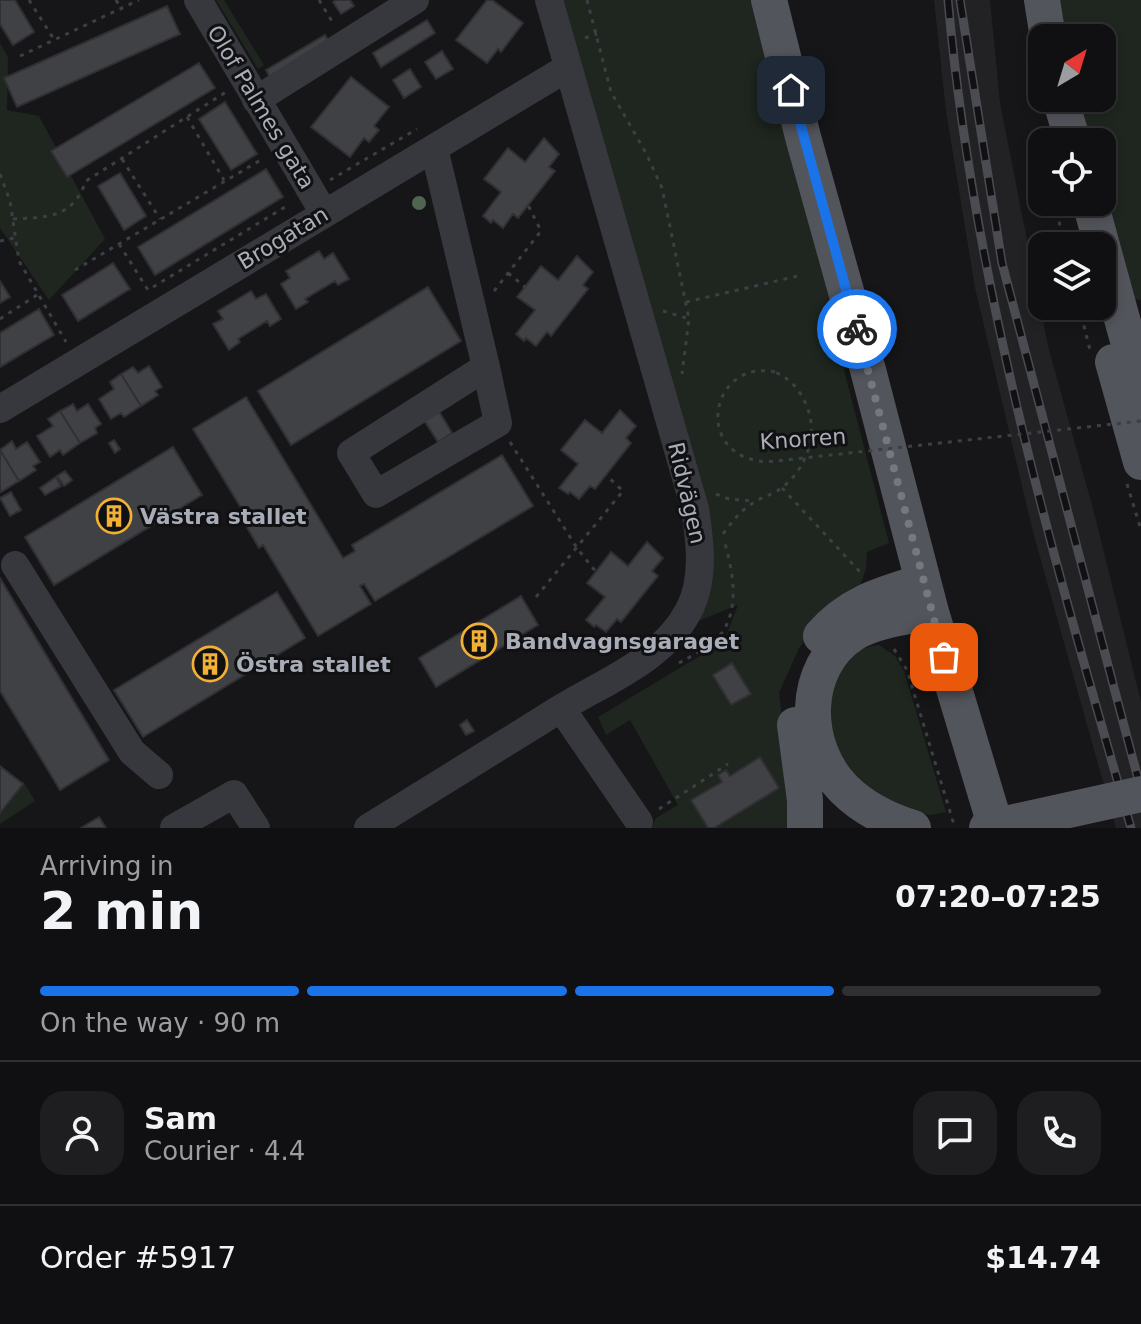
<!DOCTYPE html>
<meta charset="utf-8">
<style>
:root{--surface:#101012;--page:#1e1e20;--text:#f1f3f6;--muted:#9c9d9f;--line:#303032;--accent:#1a73e8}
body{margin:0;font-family:"DejaVu Sans",sans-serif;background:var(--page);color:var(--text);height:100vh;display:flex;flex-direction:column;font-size:30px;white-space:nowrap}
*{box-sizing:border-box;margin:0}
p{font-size:26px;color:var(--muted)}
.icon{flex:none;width:44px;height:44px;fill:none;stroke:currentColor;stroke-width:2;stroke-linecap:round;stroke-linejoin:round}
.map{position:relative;height:828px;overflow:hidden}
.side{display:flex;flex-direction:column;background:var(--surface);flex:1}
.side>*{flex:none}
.needle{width:52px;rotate:38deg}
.tools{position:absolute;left:1028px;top:24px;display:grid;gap:16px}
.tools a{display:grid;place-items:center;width:88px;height:88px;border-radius:16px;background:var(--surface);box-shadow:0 4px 12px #0003,0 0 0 2px var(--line);font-size:40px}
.pin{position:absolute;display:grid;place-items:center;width:68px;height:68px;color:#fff;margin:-34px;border-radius:16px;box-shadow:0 4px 12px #0006}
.courier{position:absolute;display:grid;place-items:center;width:80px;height:80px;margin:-40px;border:6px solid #1a73e8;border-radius:50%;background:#fff;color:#222;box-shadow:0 2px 10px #0007}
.overview em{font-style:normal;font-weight:700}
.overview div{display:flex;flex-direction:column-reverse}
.overview{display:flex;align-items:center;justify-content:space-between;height:136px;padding:0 40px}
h1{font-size:52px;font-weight:700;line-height:60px}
.bar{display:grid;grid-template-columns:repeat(4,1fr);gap:12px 8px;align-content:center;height:96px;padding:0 40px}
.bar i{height:10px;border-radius:6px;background:var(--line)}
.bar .selected{background:var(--accent)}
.bar p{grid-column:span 4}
.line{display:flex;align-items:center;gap:20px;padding:0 40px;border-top:2px solid var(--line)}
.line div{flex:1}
.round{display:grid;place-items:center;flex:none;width:84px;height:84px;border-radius:24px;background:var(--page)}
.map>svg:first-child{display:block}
.built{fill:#222225}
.green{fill:#1e261f}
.building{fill:#404145;stroke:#303034;stroke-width:2}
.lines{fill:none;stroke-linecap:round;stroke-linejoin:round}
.path{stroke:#3d3f44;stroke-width:3;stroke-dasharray:4 6;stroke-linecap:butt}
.minor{stroke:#37383d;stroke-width:28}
.major{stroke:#53555c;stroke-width:36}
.rail-casing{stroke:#4a4c52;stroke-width:9}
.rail{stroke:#111113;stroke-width:6;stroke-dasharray:18;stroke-linecap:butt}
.path-bridge{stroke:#3d3f44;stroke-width:3;stroke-dasharray:4 6;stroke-linecap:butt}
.major-bridge{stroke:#53555c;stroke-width:36}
.tree{fill:#506452}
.done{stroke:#757880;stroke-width:8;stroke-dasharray:0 14.4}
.route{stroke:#1a73e8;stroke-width:10}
.labels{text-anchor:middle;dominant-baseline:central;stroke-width:6;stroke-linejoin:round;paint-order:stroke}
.street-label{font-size:22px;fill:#a8adb8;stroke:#111113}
.poi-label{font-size:22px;font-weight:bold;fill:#a8adb8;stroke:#111113;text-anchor:start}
</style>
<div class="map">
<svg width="1141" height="828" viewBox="0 0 1141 828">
<rect width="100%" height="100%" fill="#161618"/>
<path class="built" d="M934,0H990L1000,103L1048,346L1095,516L1141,702V828H1116L1033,532L975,288L946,111Z"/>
<path class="green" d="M216,0H224L264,65L258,69Z
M549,0H769L803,137L845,374L889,543L867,552L866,569L858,590L818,623L799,648L779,693L794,811L790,828H652L656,818L678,805L630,720L606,735L598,717L713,648L727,634L738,605L678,629L699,575Z
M1042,0H1141V300L1116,296L1102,202V142H1073L1060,98H1102V38H1048Z
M0,43L8,57L7,110L39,116L105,239L49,300L0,228Z
M879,645L895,656L904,671L946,812L931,815L914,814L861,786L837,759L826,696L837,668L857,649Z
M23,781L35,801L0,824V813Z"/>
<path class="building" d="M0,0H15L34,32L13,45L0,24Z
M336,0H350L354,6L341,14L333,2Z
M487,0H492L523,23L501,52L498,49L487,63L456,40Z
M167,6L180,34L17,107L4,78Z
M427,20L435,33L381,67L373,53Z
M325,35L331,46L272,81L266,70Z
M442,51L453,69L436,79L425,62Z
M199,63L215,88L67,177L51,151Z
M410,69L421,87L404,98L393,80Z
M351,77L389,107L374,126L379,130L369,142L364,138L350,157L311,127Z
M225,102L257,154L231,170L199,119Z
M544,138L559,154L549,167L555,171L518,218L513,214L503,228L493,220L491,223L483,216L501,192L484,179L508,148L525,162Z
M266,169L283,197L155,275L138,247Z
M120,173L146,216L124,230L98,186Z
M319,251L324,259L333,253L349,279L338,285L335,281L305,299L308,302L296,309L281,284L290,278L286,271Z
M577,256L593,272L583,285L588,289L551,336L547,332L536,346L526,338L524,341L516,334L535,310L517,297L541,266L558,280Z
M113,263L130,289L78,321L62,295Z
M0,281L10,297L0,303Z
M428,287L461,341L291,445L258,391Z
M251,291L256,299L266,294L281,319L270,326L267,321L238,339L240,342L229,350L213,324L223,319L218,311Z
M39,309L54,335L0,367V333Z
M149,366L162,387L155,391L158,395L141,406L121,374L133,367L138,373Z
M121,374L141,406L124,417L121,413L111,419L99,399L114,389L110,382Z
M246,397L343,558L355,551L352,545L502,455L533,506L375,601L364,584L360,586L371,604L318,636L263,545L259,548L245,524L249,521L193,429Z
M73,404L77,411L88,404L101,424L95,428L97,433L80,443L60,411Z
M437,408L452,433L438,442L422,417Z
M620,410L636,426L626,438L631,443L595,489L590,486L579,499L570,492L568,494L559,488L578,464L561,450L585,420L602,433Z
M60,411L80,443L63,455L60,450L50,457L37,436L53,426L48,419Z
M114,440L120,449L115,453L109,443Z
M12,441L16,449L27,442L40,462L33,466L36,470L19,481L0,450Z
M173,447L202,495L54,585L25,537Z
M0,450L19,481L1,492L0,490Z
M65,471L72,480L64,486L57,476Z
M56,477L61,486L45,495L40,488Z
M11,492L21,510L10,516L0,498Z
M647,542L663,558L652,571L658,576L621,622L617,619L606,632L596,625L594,627L586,620L605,597L587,583L611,552L628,566Z
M0,578L109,760L60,790L0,691Z
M277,592L305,638L143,737L114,690Z
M521,596L538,625L436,687L419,658Z
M732,663L751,694L731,705L713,675Z
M467,720L474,731L466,735L460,725Z
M760,757L779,788L714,828H708L691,800L722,782L718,775L726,770L730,776Z
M0,766L23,784L0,813Z
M99,817L106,828H81Z"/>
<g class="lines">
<path class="path" d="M29,0L55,41
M116,0L122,10
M319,0L333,23
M587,0L611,92L646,153L662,188L689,319L682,374
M585,38L597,34
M1027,55L1033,91
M20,56L139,0
M187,117L224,180
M122,159L160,219
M0,174L10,201L19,261L66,342
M330,180L417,129
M1055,202L1064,246
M13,219C47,217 72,219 86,181L226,92
M0,241L14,238
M119,244L148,290
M75,270L264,158
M508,273L525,287
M153,287L290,204
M494,291L541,231L528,205
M686,302L798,276
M1079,306L1090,350
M663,311L689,319
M0,319L37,295
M510,442L577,548L596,572
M1127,484L1141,530
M782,488L861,573
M716,494L729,499L755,501
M723,534C732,522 740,511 753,503C761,497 772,495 780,489C805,472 819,435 807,407C801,391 791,379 775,372
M536,597L623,491L606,475
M894,649L907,670L955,828
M679,663C693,655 711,647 721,634C741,607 732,568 724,540
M659,809L728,764"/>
<path class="minor" d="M198,0L324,213
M256,100L415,0
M434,148L486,367L351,453L376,494L498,423L486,367
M0,409L567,68
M15,565L132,752L159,775
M561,708L639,822
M174,828L234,794L256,828
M368,828C430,789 493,751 555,712C602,682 662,662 689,610C705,579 700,542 695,509L549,0"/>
<path class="major" d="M769,0L803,137L868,370L931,612L996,828
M1042,0L1048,38
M1060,98L1073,142
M1090,202L1141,388
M1113,362L1141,462
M821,636C849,603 883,594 923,582
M795,725L805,800V828
M913,828C887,820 864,809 844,789C802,747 800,667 854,633C876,620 907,617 931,612"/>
<g class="rail-casing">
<path id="rail" d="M948,0C973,283 1053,556 1131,828
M960,0L1002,263L1141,790"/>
</g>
<use href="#rail" class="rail"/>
<path class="path-bridge" d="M775,372C714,359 694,446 754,460C764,463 775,461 785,460L1141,421"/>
<path class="major-bridge" d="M987,828L1141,794"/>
</g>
<circle class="tree" cx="419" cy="203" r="7"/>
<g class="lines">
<path class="done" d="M857,329L944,657"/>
<path class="route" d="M791,90L857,329"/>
</g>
<defs>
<g id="building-ring" transform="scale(1.8)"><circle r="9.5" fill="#111113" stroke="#f2b134" stroke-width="1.5"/><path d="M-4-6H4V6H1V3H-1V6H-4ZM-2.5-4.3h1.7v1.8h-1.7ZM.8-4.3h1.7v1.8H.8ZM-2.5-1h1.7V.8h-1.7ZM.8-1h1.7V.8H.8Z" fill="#f2b134"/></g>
</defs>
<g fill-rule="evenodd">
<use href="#building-ring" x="114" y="516"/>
<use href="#building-ring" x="479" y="641"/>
<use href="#building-ring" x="210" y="664"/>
</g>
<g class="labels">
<g class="street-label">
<text transform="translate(261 107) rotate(59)">Olof Palmes gata</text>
<text transform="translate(283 238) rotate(-31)">Brogatan</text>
<text transform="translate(803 439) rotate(-4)">Knorren</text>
<text transform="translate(687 493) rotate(77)">Ridvägen</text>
</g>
<g class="poi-label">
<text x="140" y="516">Västra stallet</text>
<text x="505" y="641">Bandvagnsgaraget</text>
<text x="236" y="664">Östra stallet</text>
</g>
</g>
</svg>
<div class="tools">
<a><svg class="needle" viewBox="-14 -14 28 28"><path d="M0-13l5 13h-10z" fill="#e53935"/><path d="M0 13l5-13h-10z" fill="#9c9d9f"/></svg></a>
<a><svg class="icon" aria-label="locate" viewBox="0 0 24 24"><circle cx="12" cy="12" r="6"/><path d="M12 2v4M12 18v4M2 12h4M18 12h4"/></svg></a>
<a><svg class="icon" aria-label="layers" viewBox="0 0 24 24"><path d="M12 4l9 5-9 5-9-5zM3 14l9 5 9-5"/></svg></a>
</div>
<div class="pin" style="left:944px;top:657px;background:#ea580c"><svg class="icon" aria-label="bag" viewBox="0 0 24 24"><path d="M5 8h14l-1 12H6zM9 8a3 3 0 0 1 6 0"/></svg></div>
<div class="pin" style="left:791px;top:90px;background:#1f2937"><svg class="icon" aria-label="home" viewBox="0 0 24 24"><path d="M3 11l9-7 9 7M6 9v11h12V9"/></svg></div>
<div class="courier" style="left:857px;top:329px"><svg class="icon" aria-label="bike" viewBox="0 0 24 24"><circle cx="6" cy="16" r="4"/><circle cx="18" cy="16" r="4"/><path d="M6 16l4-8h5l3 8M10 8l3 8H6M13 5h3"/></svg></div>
</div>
<section class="side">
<div class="overview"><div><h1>2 min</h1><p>Arriving in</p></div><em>07:20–07:25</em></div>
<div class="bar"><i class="selected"></i><i class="selected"></i><i class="selected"></i><i></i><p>On the way · 90 m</p></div>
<div class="line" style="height:144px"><a class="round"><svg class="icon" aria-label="person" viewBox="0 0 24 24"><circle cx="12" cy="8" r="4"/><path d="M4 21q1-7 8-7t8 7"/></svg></a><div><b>Sam</b><p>Courier · 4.4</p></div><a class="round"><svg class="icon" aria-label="chat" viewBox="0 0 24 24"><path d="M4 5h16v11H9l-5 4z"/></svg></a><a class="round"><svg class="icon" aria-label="phone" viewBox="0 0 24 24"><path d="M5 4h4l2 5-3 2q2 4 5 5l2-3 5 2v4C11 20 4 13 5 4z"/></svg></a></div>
<div class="line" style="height:104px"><div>Order #5917</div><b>$14.74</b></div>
</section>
